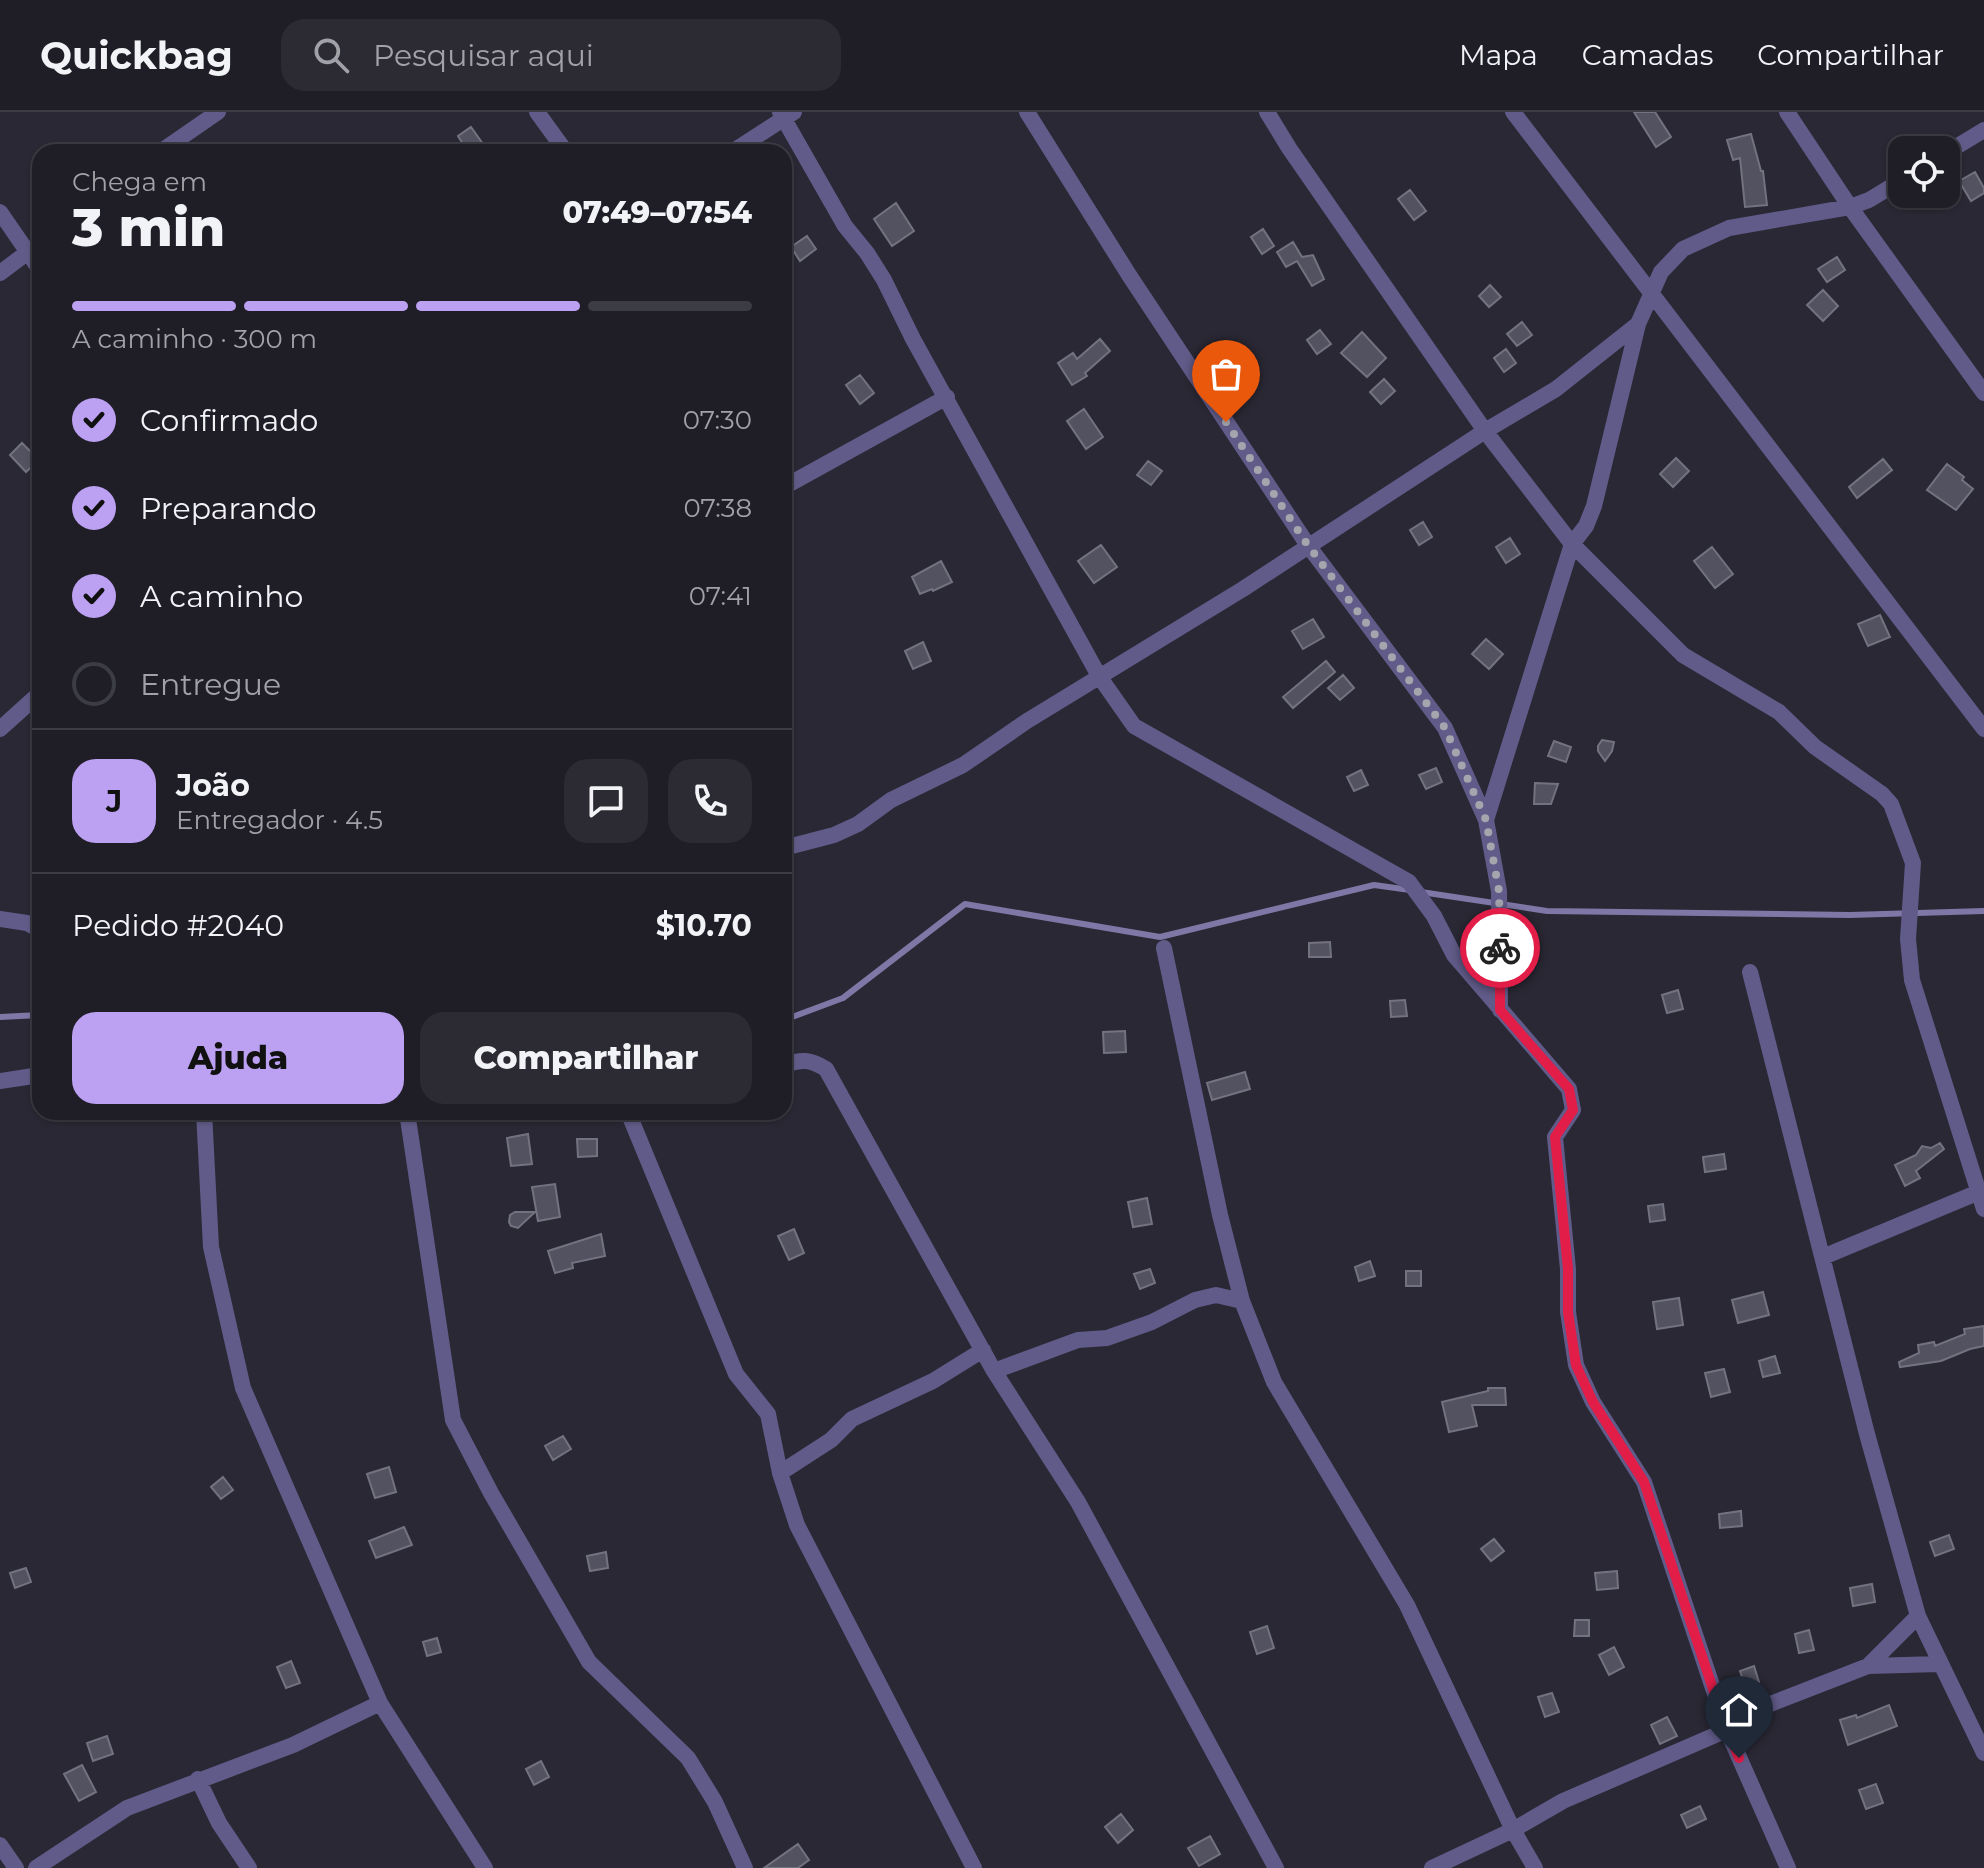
<!DOCTYPE html>
<html lang="pt">
<meta charset="utf-8">
<style>
:root{--surface:#1f1e27;--page:#2c2b33;--text:#f1f3f6;--muted:#a1a2a7;--line:#3c3c44;--accent:#bca0f2}
body{margin:0;font-family:Montserrat,sans-serif;background:var(--page);color:var(--text);height:100vh;display:flex;flex-direction:column;font-size:30px;white-space:nowrap}
*{box-sizing:border-box;margin:0}
p{font-size:26px;color:var(--muted)}
.icon{flex:none;width:44px;height:44px;fill:none;stroke:currentColor;stroke-width:2;stroke-linecap:round;stroke-linejoin:round}
.map{position:relative;flex:1;overflow:hidden}
.details{position:absolute;left:32px;top:32px;width:760px;height:976px;display:flex;flex-direction:column;background:var(--surface);border-radius:24px;box-shadow:0 2px 6px #0004,0 0 0 2px var(--line)}
.details>*{flex:none}
.tools{position:absolute;left:1888px;top:24px;display:grid;gap:16px}
.tools a{display:grid;place-items:center;width:72px;height:72px;border-radius:16px;background:var(--surface);box-shadow:0 2px 6px #0004,0 0 0 2px var(--line);font-size:40px}
.pin{position:absolute;display:grid;place-items:center;width:68px;height:68px;color:#fff;margin:-82px -34px;border-radius:50% 50% 50% 0;rotate:-45deg;box-shadow:0 0 8px #0007}
.pin .icon{rotate:45deg}
.courier{position:absolute;display:grid;place-items:center;width:80px;height:80px;margin:-40px;border:6px solid #e11d48;border-radius:50%;background:#fff;color:#222;box-shadow:0 2px 10px #0007}
.overview em{font-style:normal;font-weight:800}
.overview div{display:flex;flex-direction:column-reverse}
.overview{display:flex;align-items:center;justify-content:space-between;height:136px;padding:0 40px}
h1{font-size:52px;font-weight:800;line-height:60px}
.bar{display:grid;grid-template-columns:repeat(4,1fr);gap:12px 8px;align-content:center;height:96px;padding:0 40px}
.bar i{height:10px;border-radius:6px;background:var(--line)}
.bar .selected{background:var(--accent)}
.bar p{grid-column:span 4}
.line{display:flex;align-items:center;gap:20px;padding:0 40px;border-top:2px solid var(--line)}
.line div{flex:1}
.round{display:grid;place-items:center;flex:none;width:84px;height:84px;border-radius:24px;background:var(--page)}
ol{padding:0 40px;list-style:none}
li{display:flex;align-items:center;gap:24px;height:88px}
li p{margin-inline-start:auto}
li .icon{padding:8px;border-radius:50%;background:var(--accent);color:#111;stroke-width:4}
li:last-child{color:var(--muted)}
li i{width:44px;height:44px;border:4px solid var(--line);border-radius:50%}
.cta{display:flex;gap:16px;margin-top:auto;padding:16px 40px}
.cta a{flex:1;height:92px;border-radius:24px;background:var(--accent);color:#111;font-size:32px;font-weight:800;line-height:92px;text-align:center}
.cta a+a{background:var(--page);color:var(--text)}
header{display:flex;align-items:center;gap:48px;box-sizing:border-box;height:112px;padding:0 40px;background:var(--surface);border-bottom:2px solid var(--line)}
header strong{font-size:38px}
nav{display:flex;gap:44px;margin-inline-start:auto;font-size:28px}
.search{width:560px;height:72px;background:var(--page);display:flex;align-items:center;gap:20px;box-sizing:border-box;padding:0 28px;border-radius:24px;color:var(--muted);font-size:30px}
.map>svg:first-child{display:block}
.lines{fill:none;stroke-linecap:round;stroke-linejoin:round}
.stream{stroke:#7f77a6;stroke-width:6}
.building{fill:#535260;stroke:#737280;stroke-width:2}
.street{stroke:#615b89;stroke-width:16}
.done{stroke:#a5a5ae;stroke-width:8;stroke-dasharray:0 14.4}
.route{stroke:#e11d48;stroke-width:10}
</style>
<header>
<strong>Quickbag</strong>
<div class="search"><svg class="icon" aria-label="search" viewBox="0 0 24 24"><circle cx="10" cy="10" r="6"/><path d="M15 15l6 6"/></svg>Pesquisar aqui</div>
<nav><a>Mapa</a><a>Camadas</a><a>Compartilhar</a></nav>
</header>
<div class="map">
<svg width="1984" height="1756" viewBox="0 0 1984 1756">
<rect width="100%" height="100%" fill="#292834"/>
<g class="lines">
<path class="stream" d="M1421,780L1547,799L1850,803L1984,799
M0,905L40,903
M784,908L843,886L965,792L1160,825L1374,773L1410,778"/>
</g>
<path class="building" d="M1634,0H1655L1671,25L1656,35Z
M471,15L483,32L468,40L458,24Z
M1751,22L1761,59H1763L1767,93L1745,95L1740,46L1733,48L1727,28Z
M1975,60L1984,76V81L1971,89L1959,69Z
M1410,78L1426,99L1414,108L1398,87Z
M896,91L914,119L892,134L874,107Z
M1263,117L1274,134L1262,142L1251,125Z
M807,124L816,137L800,149L791,135Z
M1293,130L1302,145L1313,143L1324,167L1312,174L1297,149L1286,155L1277,140Z
M1837,145L1845,158L1827,170L1818,157Z
M1490,173L1501,185L1489,195L1479,184Z
M1823,178L1838,194L1823,209L1807,193Z
M1522,210L1532,223L1517,234L1507,222Z
M1320,218L1331,232L1317,242L1307,228Z
M1362,220L1386,246L1367,265L1341,241Z
M1100,227L1110,239L1085,261L1087,264L1072,273L1058,251L1073,241L1077,247Z
M1506,237L1516,251L1504,260L1494,246Z
M860,263L874,281L860,292L846,273Z
M1384,267L1395,279L1381,292L1370,280Z
M1084,297L1103,325L1086,337L1067,309Z
M22,331L39,348L26,360L10,343Z
M1676,346L1689,359L1673,375L1660,362Z
M1883,347L1892,358L1857,386L1849,375Z
M1148,349L1162,359L1151,373L1137,363Z
M1947,352L1964,365L1962,368L1973,377L1956,398L1927,378Z
M1423,410L1432,425L1419,433L1410,418Z
M1510,426L1520,442L1506,451L1496,435Z
M1101,433L1117,455L1094,471L1078,449Z
M1712,435L1733,462L1715,476L1694,449Z
M941,449L952,470L933,479L932,477L920,482L912,465Z
M1880,503L1890,525L1868,534L1858,512Z
M1313,507L1324,525L1303,537L1292,519Z
M1486,527L1503,542L1489,557L1472,542Z
M923,530L931,549L913,557L905,539Z
M1326,549L1335,560L1293,596L1283,585Z
M1343,563L1354,576L1340,588L1328,576Z
M1602,628L1614,630L1612,639L1605,649L1598,639V634Z
M1554,629L1571,635L1566,650L1548,644Z
M1436,656L1442,670L1426,677L1419,663Z
M1361,658L1368,673L1354,679L1347,665Z
M1535,671L1558,672L1551,692H1534Z
M1330,830L1331,845H1309V831Z
M1678,878L1683,897L1667,901L1662,883Z
M1405,888L1407,904L1391,905L1390,889Z
M1125,919L1126,940L1104,941L1103,920Z
M1245,960L1250,977L1212,988L1207,971Z
M528,1022L532,1052L511,1054L507,1026Z
M577,1027H597V1044L578,1045Z
M1940,1031L1944,1037L1916,1059L1920,1066L1905,1074L1895,1053L1916,1043L1922,1034L1931,1036Z
M1724,1042L1726,1057L1705,1060L1703,1045Z
M555,1072L560,1105L538,1109L532,1075Z
M1147,1086L1152,1112L1133,1115L1128,1090Z
M1663,1092L1665,1108L1650,1110L1648,1094Z
M515,1100H535L518,1116L511,1114L509,1110L510,1103Z
M794,1117L804,1141L789,1148L778,1124Z
M601,1122L605,1144L572,1151L573,1156L555,1161L548,1139Z
M1370,1149L1375,1164L1359,1169L1355,1155Z
M1150,1157L1155,1171L1140,1177L1134,1162Z
M1406,1159H1421V1174H1406Z
M1763,1180L1769,1203L1738,1211L1732,1188Z
M1679,1186L1683,1213L1657,1217L1653,1190Z
M1984,1214V1234L1970,1237L1941,1249L1900,1255L1899,1250L1919,1241L1918,1233L1934,1230L1935,1234L1965,1222L1964,1217Z
M1775,1244L1780,1261L1763,1265L1759,1249Z
M1724,1257L1730,1280L1711,1285L1705,1261Z
M1488,1276H1505L1506,1293H1472L1477,1314L1449,1320L1442,1290L1488,1279Z
M563,1324L571,1337L553,1348L545,1334Z
M389,1355L396,1380L375,1386L367,1362Z
M223,1365L233,1378L221,1387L211,1375Z
M1741,1399L1742,1414L1720,1416L1719,1402Z
M404,1415L412,1433L376,1446L369,1429Z
M1949,1423L1954,1437L1935,1444L1930,1430Z
M1494,1427L1504,1439L1491,1449L1481,1437Z
M606,1440L608,1456L590,1459L587,1444Z
M26,1456L31,1470L15,1476L10,1461Z
M1617,1459L1618,1476L1597,1478L1595,1461Z
M1872,1472L1875,1490L1853,1494L1850,1476Z
M1575,1508H1589V1524H1574Z
M1267,1514L1274,1536L1257,1542L1250,1520Z
M1809,1518L1814,1538L1799,1541L1795,1522Z
M437,1526L441,1540L427,1544L423,1530Z
M1614,1535L1624,1555L1609,1563L1599,1543Z
M291,1549L300,1571L286,1576L277,1555Z
M1754,1554L1759,1570L1745,1574L1740,1559Z
M1552,1581L1559,1600L1545,1605L1538,1585Z
M1889,1593L1897,1614L1848,1633L1840,1608L1856,1603L1857,1606Z
M1667,1605L1677,1624L1660,1632L1651,1613Z
M107,1624L113,1642L93,1649L87,1631Z
M541,1649L549,1665L534,1673L526,1657Z
M82,1653L96,1680L79,1689L64,1662Z
M1876,1672L1883,1691L1866,1697L1859,1678Z
M1700,1694L1706,1707L1687,1716L1681,1703Z
M1121,1702L1133,1718L1118,1731L1105,1715Z
M1210,1724L1220,1742L1199,1754L1188,1736Z
M798,1732L809,1748L798,1756H764Z"/>
<g class="lines">
<path class="street" d="M537,0L566,40
M780,0L845,114L867,141L884,168L913,227L1099,564L1134,614L1409,770L1434,804L1454,843L1569,977L1573,998L1555,1025L1568,1157V1200L1576,1253L1593,1290L1644,1370L1727,1618L1788,1756
M1027,0L1129,163L1307,432L1445,616L1486,708L1499,779L1500,898
M1267,0L1289,36L1485,319L1572,432L1486,708
M1513,0L1984,617
M1787,0L1850,95L1984,281
M160,40L218,0
M732,40L794,0
M1946,41L1984,18
M0,100L40,158
M0,161L40,131
M1638,212L1594,394L1586,414L1572,432L1683,543L1779,600L1815,635L1882,682L1891,692L1913,751L1908,827L1912,868L1984,1097
M784,375L947,285
M0,617L40,581
M784,736L834,723L858,712L891,688L963,653L1027,609L1243,477L1485,319L1556,277L1638,212L1661,160L1683,137L1729,116L1850,95L1869,88L1902,68
M0,807L27,811L40,818
M1164,836L1220,1103L1242,1189L1274,1270L1407,1493L1513,1718L1535,1756
M1750,860L1867,1322L1918,1504L1984,1641
M784,953C802,947 810,947 826,957L994,1259L1078,1390L1276,1756
M0,969L40,963
M204,1000L211,1135L243,1276L380,1591L485,1756
M407,1000L453,1308L491,1381L589,1550L688,1646L715,1690L745,1756
M628,1000L736,1262L768,1302L780,1361L797,1413L974,1756
M1823,1145L1979,1080
M994,1259L1078,1228L1107,1226L1152,1210L1195,1188L1216,1183L1242,1189
M780,1361L831,1328L852,1307L933,1269L983,1238
M1868,1554L1918,1504
M1724,1610L1868,1554L1940,1552
M198,1667L219,1711L249,1756
M0,1733L16,1756
M36,1756L127,1696L293,1633L380,1591
M1432,1756L1513,1718L1563,1689L1727,1618"/>
</g>
<g class="lines">
<path class="done" d="M1226,310L1307,432L1445,616L1486,708L1499,779L1500,836"/>
<path class="route" d="M1500,836V898L1569,977L1573,998L1555,1025L1568,1157V1200L1576,1253L1593,1290L1644,1370L1724,1610L1739,1646"/>
</g>
</svg>
<div class="tools">
<a><svg class="icon" aria-label="locate" viewBox="0 0 24 24"><circle cx="12" cy="12" r="6"/><path d="M12 2v4M12 18v4M2 12h4M18 12h4"/></svg></a>
</div>
<div class="pin" style="left:1226px;top:310px;background:#ea580c"><svg class="icon" aria-label="bag" viewBox="0 0 24 24"><path d="M5 8h14l-1 12H6zM9 8a3 3 0 0 1 6 0"/></svg></div>
<div class="pin" style="left:1739px;top:1646px;background:#1f2937"><svg class="icon" aria-label="home" viewBox="0 0 24 24"><path d="M3 11l9-7 9 7M6 9v11h12V9"/></svg></div>
<div class="courier" style="left:1500px;top:836px"><svg class="icon" aria-label="bike" viewBox="0 0 24 24"><circle cx="6" cy="16" r="4"/><circle cx="18" cy="16" r="4"/><path d="M6 16l4-8h5l3 8M10 8l3 8H6M13 5h3"/></svg></div>
<section class="details">
<div class="overview"><div><h1>3 min</h1><p>Chega em</p></div><em>07:49–07:54</em></div>
<div class="bar"><i class="selected"></i><i class="selected"></i><i class="selected"></i><i></i><p>A caminho · 300 m</p></div>
<ol>
<li><svg class="icon" aria-label="check" viewBox="0 0 24 24"><path d="M5 12l5 5 9-10"/></svg>Confirmado<p>07:30</p></li>
<li><svg class="icon" aria-label="check" viewBox="0 0 24 24"><path d="M5 12l5 5 9-10"/></svg>Preparando<p>07:38</p></li>
<li><svg class="icon" aria-label="check" viewBox="0 0 24 24"><path d="M5 12l5 5 9-10"/></svg>A caminho<p>07:41</p></li>
<li><i></i>Entregue</li>
</ol>
<div class="line" style="height:144px"><b class="round" style="background:var(--accent);color:#111">J</b><div><b>João</b><p>Entregador · 4.5</p></div><a class="round"><svg class="icon" aria-label="chat" viewBox="0 0 24 24"><path d="M4 5h16v11H9l-5 4z"/></svg></a><a class="round"><svg class="icon" aria-label="phone" viewBox="0 0 24 24"><path d="M5 4h4l2 5-3 2q2 4 5 5l2-3 5 2v4C11 20 4 13 5 4z"/></svg></a></div>
<div class="line" style="height:104px"><div>Pedido #2040</div><b>$10.70</b></div>
<div class="cta"><a>Ajuda</a><a>Compartilhar</a></div>
</section>
</div>
